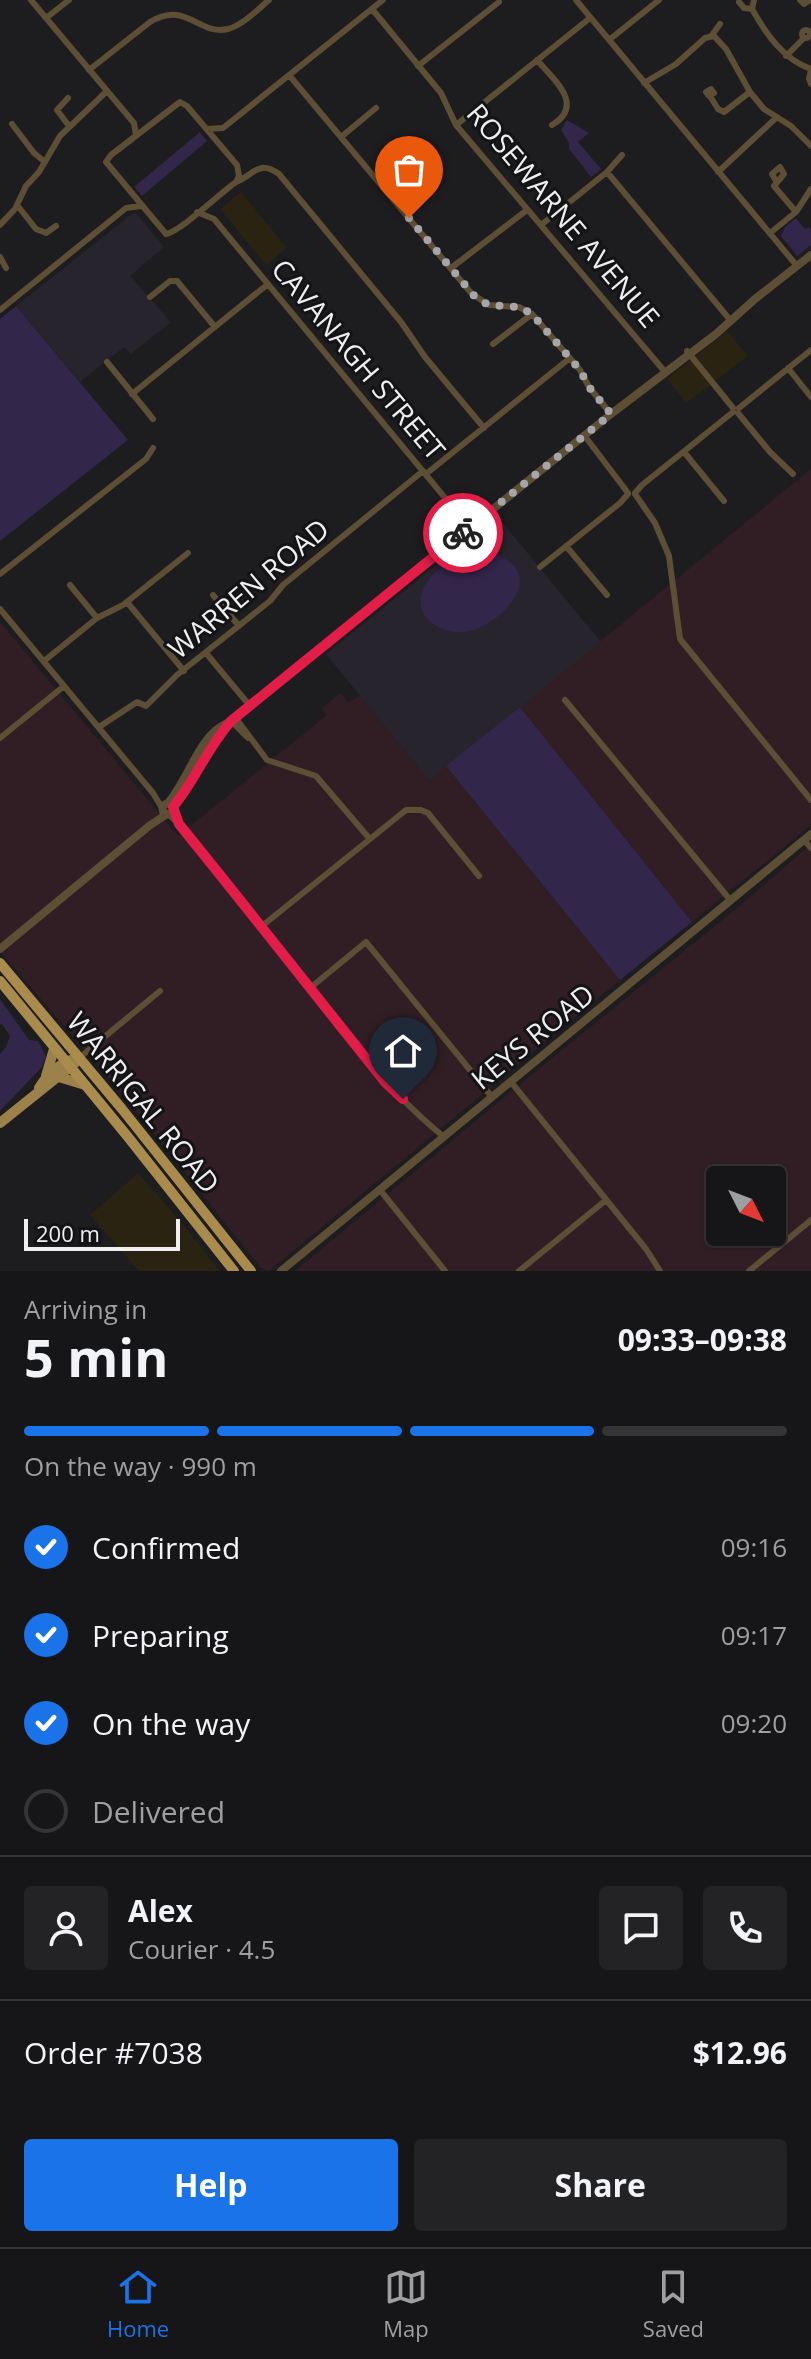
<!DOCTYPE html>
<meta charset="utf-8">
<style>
:root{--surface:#161517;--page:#232224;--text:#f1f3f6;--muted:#9e9fa1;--line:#353436;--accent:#1a73e8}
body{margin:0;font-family:"Open Sans",sans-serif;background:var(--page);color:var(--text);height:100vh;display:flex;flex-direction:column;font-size:30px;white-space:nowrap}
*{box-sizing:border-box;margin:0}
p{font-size:26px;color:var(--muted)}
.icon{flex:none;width:44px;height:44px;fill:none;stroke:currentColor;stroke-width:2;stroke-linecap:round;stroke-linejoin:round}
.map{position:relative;height:1271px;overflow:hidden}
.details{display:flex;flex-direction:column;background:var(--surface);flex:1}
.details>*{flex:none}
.needle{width:52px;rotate:132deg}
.fabs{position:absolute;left:706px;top:1166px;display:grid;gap:16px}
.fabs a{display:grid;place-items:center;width:80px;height:80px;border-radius:8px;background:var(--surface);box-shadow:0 2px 6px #0004,0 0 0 2px var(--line);font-size:40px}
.scale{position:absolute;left:24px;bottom:20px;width:156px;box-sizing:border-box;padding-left:8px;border:4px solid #efeff1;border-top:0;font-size:22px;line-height:28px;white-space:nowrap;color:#efeff1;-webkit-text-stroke:6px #141316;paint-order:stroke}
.pin{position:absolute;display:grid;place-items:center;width:68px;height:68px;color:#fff;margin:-82px -34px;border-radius:50% 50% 50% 0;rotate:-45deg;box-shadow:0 0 8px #0007}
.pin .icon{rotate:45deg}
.courier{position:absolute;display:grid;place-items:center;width:80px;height:80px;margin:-40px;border:6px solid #e11d48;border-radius:50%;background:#fff;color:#222;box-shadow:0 2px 10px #0007}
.head em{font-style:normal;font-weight:700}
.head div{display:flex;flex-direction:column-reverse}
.head{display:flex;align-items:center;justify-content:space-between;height:136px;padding:0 24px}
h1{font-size:52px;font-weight:700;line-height:60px}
.bar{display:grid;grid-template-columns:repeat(4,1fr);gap:12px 8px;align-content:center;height:96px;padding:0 24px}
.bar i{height:10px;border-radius:6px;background:var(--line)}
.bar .selected{background:var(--accent)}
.bar p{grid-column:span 4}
.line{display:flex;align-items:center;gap:20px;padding:0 24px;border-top:2px solid var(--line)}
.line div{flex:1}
.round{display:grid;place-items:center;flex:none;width:84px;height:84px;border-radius:8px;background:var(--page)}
ol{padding:0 24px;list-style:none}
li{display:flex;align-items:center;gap:24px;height:88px}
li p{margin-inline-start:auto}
li .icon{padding:8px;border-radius:50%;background:var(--accent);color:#fff;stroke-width:4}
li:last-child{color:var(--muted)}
li i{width:44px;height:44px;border:4px solid var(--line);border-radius:50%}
.cta{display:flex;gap:16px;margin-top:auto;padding:16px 24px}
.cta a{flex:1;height:92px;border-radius:8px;background:var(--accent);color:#fff;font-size:32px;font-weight:700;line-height:92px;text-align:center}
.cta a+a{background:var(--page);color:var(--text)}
.menu{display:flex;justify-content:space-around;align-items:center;height:112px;border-top:2px solid var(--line);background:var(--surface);font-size:22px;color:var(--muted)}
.menu a{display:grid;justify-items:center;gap:4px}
.menu .selected{color:var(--accent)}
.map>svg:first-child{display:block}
.commercial{fill:#2a2312}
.industrial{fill:#301e24;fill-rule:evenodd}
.built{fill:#27242d}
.green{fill:#33264b}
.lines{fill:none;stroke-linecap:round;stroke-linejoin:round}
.minor{stroke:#5d4f36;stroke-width:6}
.tertiary{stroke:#5d4f36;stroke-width:8}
.primary{stroke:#9d814a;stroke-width:10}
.trunk{stroke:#aa8b4e;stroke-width:10}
.done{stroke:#a6a5a8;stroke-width:8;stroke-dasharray:0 14.4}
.route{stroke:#e11d48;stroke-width:10}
.labels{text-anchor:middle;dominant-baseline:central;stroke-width:6;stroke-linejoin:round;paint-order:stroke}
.street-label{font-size:28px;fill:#efeff1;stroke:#141316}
</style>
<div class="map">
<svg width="811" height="1271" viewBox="0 0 811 1271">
<rect width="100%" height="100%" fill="#1d1c1f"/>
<path class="commercial" d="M241,192L287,248L266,265L220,209Z
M727,331L748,356L686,403L667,379Z
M138,1173L175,1215L220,1271H139L90,1215Z"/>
<path class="industrial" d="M811,469V825L692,922L520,707Z
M0,622L178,836L327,715L322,708L341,693L348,702L360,696L429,781L446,766L620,980L269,1271L261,1268L122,1094L0,951Z
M811,844V1271H295L530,1076L742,904ZM720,1180H772V1232H720Z"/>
<path class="built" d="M136,213L164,247L130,276L171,322L131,354L124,347L80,382L16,306L132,214Z
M497,516L601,642L429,781L326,654Z"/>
<path class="green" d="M567,120L589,133L578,142L601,169L591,177L569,149V143L561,130Z
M200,132L207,141L142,196L134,187Z
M796,218L805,229L809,227L811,230V245L797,256L781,236L785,227Z
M16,306L128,440L0,541V319Z
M488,552C499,556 513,560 518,572C528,596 493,625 473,630C463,633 453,633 443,629C400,611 426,570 458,558C468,555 478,554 488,552Z
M520,707L692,922L620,980L446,766Z
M0,999L29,1040L38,1041L46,1056L42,1067L0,1111V1054L6,1047L10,1036L2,1024L0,1025Z"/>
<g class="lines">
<path class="minor" d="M31,0L134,123L136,136
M576,0L797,266
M754,0L752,9C766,34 784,60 811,69
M800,0L804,4L810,0
M739,2L744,8L752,9
M372,9L441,93L456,125L666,373
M46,18L69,0
M802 34a4 4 0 1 1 8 0a4 4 0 1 1-8 0Z
M712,35L720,24
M609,40L659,0
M786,56L804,38
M537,60C553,79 586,105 552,125
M418,66L499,2
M89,70L150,22C187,0 198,36 228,29C243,25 257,10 269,0
M811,70L809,79L811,84
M289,75L472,294L489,305L519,307L532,314L580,370L589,387L611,414
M644,83L676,64L705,38L714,36L726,49L750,92L764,109L791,126L811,146
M711,89L714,93L709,96L706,92Z
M710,96L718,109L724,112L750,92
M68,98L57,110L69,126
M180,102L187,106L237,165L239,176L236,182C219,194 181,231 166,234L106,162L111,155Z
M12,124L34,153L45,162
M456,125L590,18
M207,129L223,128L383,0
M341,137L376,108
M607,172L731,321
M718,172L777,117
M776,181L772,174L780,167L784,174L774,186L796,212
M236,182C254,175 258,159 279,174L401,322L425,357L484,428
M395,201L430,173
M17,205L36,229L46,233L56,226
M197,212L214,219L470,528
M0,225L15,209L26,186L39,172L60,136L107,91
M541,225L607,172L622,155
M770,233L796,212L811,189
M0,257L6,268
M451,268L527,210
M150,297L170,281H177L215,327
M0,310L126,208L141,206
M493,344L532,314
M687,351L733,408
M107,362L153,419
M788,368L811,397
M132,394L268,284
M739,408L811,350
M738,413L770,452L793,474
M584,435L628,493
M684,452L724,501
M426,474L570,358
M635,493L642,485L733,412
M635,494L655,523L669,556L680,639L811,800
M566,546L607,595
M540,567L620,503L628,494
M0,574L146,459L153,448
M70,585L97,618
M213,595L239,626
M127,602L184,671
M0,609L153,793L162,808
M206,653L250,706
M44,661L97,618L123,605L188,553
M565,700L731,901
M235,717L267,760L316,776L369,838
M231,721L248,738
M99,727L137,702L146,706L177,675L270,601L283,585L423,471
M0,738L64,686
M168,814L179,824C207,858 238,892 264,928C317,1000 375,1081 444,1137
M804,840L811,848
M262,926L406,810H421L428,813L479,876
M310,988L366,942L492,1097
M79,1058L160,991
M511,1082L646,1249L660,1271
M380,1190L445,1271
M519,1271L606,1200
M749,1271L811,1220"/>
<path class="tertiary" d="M168,803C186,782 195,750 214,732C220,726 229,723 235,717L611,414L716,334L755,299L811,255
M162.5 809a5.5 5.5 0 1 1 11 0a5.5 5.5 0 1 1-11 0Z
M173,807L186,791L203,758L222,731
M0,949L149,826L167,814
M281,1271L811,834"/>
<path class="primary" d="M46,1076L54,1049
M59,1077L85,1085
M39,1088C45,1077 59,1064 71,1060
M0,1123L76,1062"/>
<path class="trunk" d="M0,963L122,1109L251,1271
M0,981L128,1137L234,1271"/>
</g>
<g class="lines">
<path class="done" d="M409,218L476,298L489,305L519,307L532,314L580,370L589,387L611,414L463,533"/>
<path class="route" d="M403,1099L385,1082C316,996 248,909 179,824L173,807C196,779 206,750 231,721L463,533"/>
</g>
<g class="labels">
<g class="street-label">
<text transform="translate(564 215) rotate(50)">ROSEWARNE AVENUE</text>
<text transform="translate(359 359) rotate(50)">CAVANAGH STREET</text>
<text transform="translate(248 588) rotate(-40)">WARREN ROAD</text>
<text transform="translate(532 1036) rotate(-39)">KEYS ROAD</text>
<text transform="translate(144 1102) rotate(51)">WARRIGAL ROAD</text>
</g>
</g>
</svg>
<div class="fabs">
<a><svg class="needle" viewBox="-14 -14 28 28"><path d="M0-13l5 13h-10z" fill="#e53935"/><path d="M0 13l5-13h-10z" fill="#9e9fa1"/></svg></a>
</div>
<div class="scale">200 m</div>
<div class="pin" style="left:409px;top:218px;background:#ea580c"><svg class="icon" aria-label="bag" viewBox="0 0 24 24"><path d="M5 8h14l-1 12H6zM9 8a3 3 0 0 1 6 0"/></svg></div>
<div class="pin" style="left:403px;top:1099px;background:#1f2937"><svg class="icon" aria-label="home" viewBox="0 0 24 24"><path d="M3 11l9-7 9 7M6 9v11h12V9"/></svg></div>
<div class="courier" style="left:463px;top:533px"><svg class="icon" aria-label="bike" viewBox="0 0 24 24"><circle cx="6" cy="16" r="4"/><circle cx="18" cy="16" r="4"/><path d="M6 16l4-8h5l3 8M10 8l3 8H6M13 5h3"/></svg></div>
</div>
<section class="details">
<div class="head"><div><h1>5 min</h1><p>Arriving in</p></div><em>09:33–09:38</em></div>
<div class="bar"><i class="selected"></i><i class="selected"></i><i class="selected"></i><i></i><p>On the way · 990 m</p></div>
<ol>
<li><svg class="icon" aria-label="check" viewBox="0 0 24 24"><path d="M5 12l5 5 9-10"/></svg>Confirmed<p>09:16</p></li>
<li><svg class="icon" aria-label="check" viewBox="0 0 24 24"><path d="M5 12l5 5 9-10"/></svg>Preparing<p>09:17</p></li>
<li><svg class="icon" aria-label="check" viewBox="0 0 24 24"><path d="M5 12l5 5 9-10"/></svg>On the way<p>09:20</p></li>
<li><i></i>Delivered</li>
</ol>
<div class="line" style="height:144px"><a class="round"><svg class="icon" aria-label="person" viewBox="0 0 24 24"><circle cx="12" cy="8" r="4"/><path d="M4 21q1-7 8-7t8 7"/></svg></a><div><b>Alex</b><p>Courier · 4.5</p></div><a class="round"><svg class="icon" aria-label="chat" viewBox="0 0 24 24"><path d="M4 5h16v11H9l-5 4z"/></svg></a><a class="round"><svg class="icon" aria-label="phone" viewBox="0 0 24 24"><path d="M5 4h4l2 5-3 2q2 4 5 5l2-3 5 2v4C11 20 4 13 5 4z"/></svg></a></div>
<div class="line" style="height:104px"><div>Order #7038</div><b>$12.96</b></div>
<div class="cta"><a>Help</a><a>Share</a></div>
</section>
<nav class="menu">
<a class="selected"><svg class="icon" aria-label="home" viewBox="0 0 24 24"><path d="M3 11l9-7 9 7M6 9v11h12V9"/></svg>Home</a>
<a><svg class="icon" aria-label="map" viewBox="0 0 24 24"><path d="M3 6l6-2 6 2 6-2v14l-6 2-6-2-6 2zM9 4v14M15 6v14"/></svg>Map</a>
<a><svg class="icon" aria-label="saved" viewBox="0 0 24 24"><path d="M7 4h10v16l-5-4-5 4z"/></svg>Saved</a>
</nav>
